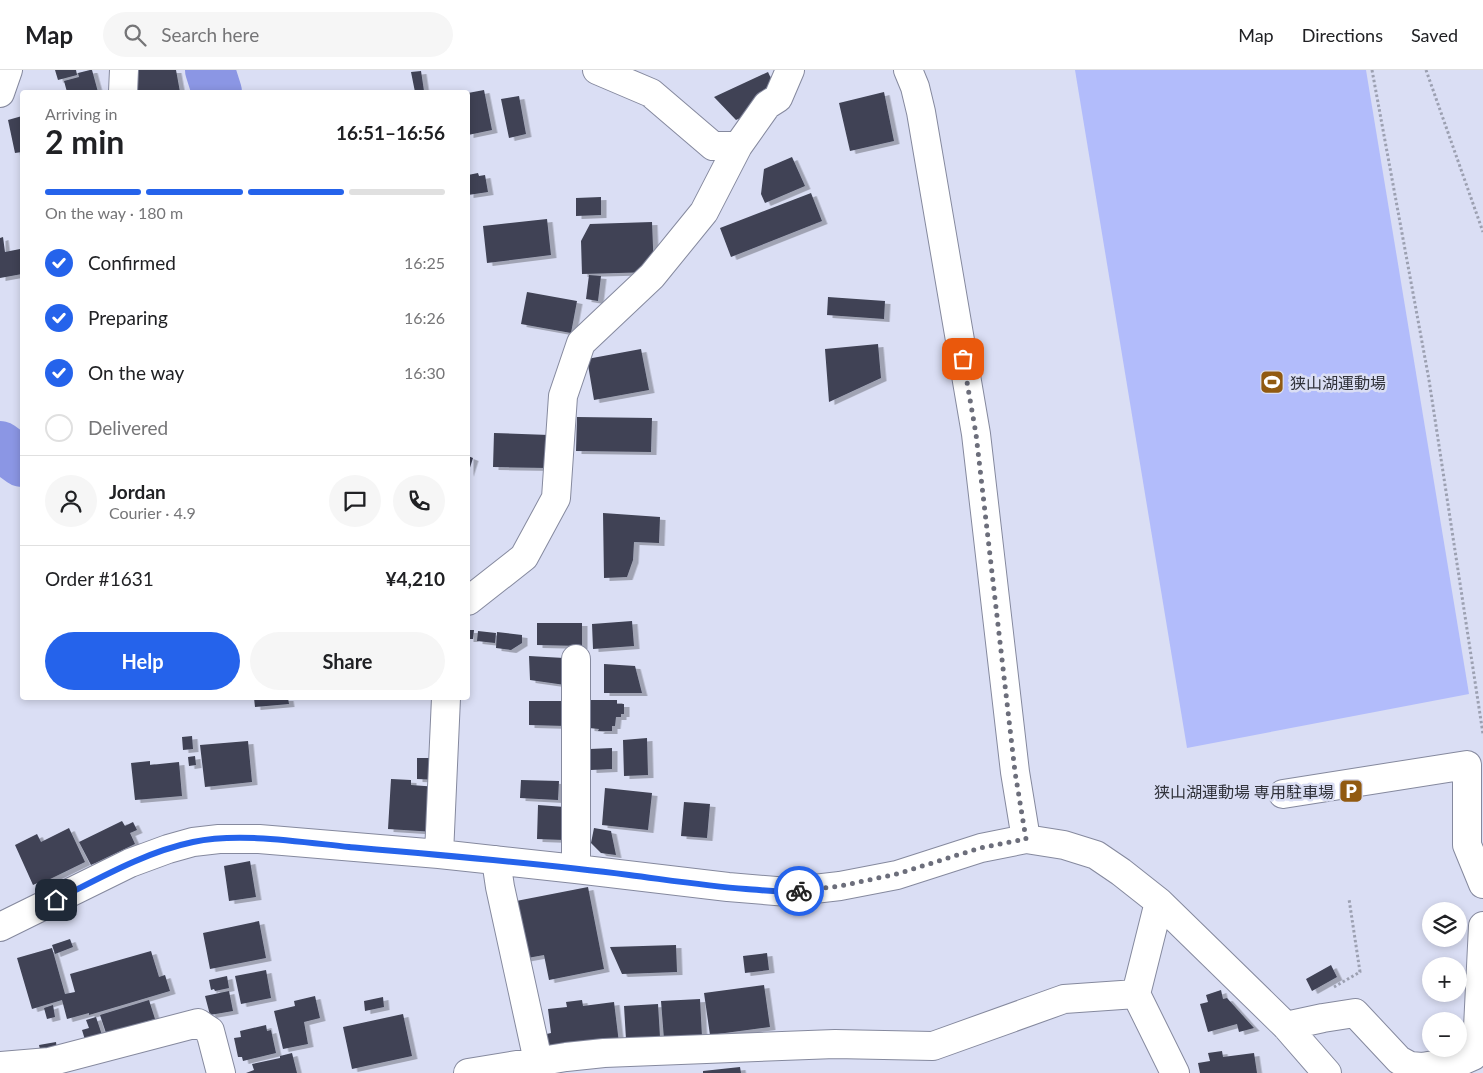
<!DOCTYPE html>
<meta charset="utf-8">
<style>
:root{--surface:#fff;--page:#f6f6f6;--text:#202124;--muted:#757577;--line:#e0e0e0;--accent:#2563eb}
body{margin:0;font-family:Lato,"Noto Sans JP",sans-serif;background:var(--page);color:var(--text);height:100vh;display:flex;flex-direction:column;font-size:19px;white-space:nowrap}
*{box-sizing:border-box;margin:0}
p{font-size:16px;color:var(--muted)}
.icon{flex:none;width:28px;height:28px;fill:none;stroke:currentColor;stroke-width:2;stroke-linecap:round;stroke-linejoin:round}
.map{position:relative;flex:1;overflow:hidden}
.details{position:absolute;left:20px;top:20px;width:450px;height:610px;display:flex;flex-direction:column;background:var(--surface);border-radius:5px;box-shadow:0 2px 8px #0003}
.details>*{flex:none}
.fabs{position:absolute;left:1422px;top:832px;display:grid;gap:10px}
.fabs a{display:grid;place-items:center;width:45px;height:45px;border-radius:50%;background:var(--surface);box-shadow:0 2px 8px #0003;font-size:25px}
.pin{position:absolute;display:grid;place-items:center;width:42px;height:42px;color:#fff;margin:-21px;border-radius:10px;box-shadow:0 2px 8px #0006}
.courier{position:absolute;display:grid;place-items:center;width:50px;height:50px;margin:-25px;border:4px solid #2563eb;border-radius:50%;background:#fff;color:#222;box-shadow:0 1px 6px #0007}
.head em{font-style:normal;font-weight:700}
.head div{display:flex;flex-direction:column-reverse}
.head{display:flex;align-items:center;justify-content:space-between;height:85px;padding:0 25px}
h1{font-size:32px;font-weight:700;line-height:38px}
.bar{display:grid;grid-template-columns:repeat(4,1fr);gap:8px 5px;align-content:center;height:60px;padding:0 25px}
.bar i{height:6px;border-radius:4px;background:var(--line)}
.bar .current{background:var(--accent)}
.bar p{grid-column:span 4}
.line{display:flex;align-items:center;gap:12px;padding:0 25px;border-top:1px solid var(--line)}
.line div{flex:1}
.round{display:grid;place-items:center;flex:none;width:52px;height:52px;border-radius:26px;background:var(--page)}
ol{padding:0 25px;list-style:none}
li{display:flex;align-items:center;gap:15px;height:55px}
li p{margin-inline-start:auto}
li .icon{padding:5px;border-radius:50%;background:var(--accent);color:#fff;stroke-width:4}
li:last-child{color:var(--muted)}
li i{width:28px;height:28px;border:2px solid var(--line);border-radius:50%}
.action{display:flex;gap:10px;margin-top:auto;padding:10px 25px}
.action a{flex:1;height:58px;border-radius:30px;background:var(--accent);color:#fff;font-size:20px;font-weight:700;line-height:58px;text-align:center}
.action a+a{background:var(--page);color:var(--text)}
header{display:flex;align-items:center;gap:30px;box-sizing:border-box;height:70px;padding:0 25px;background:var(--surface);border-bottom:1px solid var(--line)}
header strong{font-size:24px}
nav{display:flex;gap:28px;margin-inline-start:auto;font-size:18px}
.search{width:350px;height:45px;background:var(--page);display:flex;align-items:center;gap:12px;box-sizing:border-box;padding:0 18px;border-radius:28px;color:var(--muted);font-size:19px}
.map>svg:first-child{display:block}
.green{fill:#b2bcfb}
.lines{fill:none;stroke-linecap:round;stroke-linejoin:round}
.river{stroke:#8b96e4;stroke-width:50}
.building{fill:#3f4254;filter:url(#shadow)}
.minor-casing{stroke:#85899e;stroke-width:30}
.path{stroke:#9ca0b1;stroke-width:3;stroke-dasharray:2.5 2.5;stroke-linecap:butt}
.minor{stroke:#fff;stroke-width:28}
.done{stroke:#6c6e7b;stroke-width:5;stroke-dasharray:0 9}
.route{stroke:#2563eb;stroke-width:6}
.labels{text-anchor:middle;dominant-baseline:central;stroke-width:5;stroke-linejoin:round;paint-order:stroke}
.poi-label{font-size:16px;fill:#30323a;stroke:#dadef4;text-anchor:start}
</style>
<header>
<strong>Map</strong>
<div class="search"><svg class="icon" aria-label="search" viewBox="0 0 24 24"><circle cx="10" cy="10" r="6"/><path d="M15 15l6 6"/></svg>Search here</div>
<nav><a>Map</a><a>Directions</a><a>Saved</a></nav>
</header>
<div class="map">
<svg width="1483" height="1003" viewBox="0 0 1483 1003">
<defs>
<filter id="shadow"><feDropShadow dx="5.5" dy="3" stdDeviation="0" flood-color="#0004"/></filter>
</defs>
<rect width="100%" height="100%" fill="#dadef4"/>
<path class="green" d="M1075,0H1366L1469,624L1187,678Z"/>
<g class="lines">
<path class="river" d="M210,0L217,22
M0,376L22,392"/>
</g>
<path class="building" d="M55,0H76L77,5L58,10Z
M90,0H92L98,22H67L64,11L79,7L78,3Z
M130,0H176L180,22H134Z
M421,1L424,21L415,22L411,2Z
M768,2L775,17L767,35L736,50L714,27Z
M484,20L492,60L468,65V23Z
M884,22L894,71L850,81L839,33Z
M519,26L526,64L509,68L501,29Z
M22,46V82L15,83L8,50Z
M792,87L805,116L765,133L761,124L764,99Z
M478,103L479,106L485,105L488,122L468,125V105Z
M811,123L822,151L731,187L720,158Z
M601,127V145L576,146V128Z
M547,149L551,185L487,193L483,156Z
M652,152L654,202L582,204L581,171L590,154Z
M3,167L5,182L20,179L22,204L0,208V168Z
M589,205L601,206L598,231L586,229Z
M527,222L577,231L571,263L521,254Z
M828,227L885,231L884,249L827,245Z
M878,274L881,308L829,332L825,279Z
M641,279L649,320L594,330L587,289Z
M577,347L652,348L651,382L576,381Z
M494,363L549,365L548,398L493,397Z
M468,386L473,388L468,404Z
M603,443L660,447L659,473L634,472L633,490L627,507L604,508Z
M632,551L634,576L593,579L592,554Z
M537,553H582V576L537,575Z
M468,560H474L473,569H468Z
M478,561L496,563L495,573L477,571Z
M497,562L522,565V573L511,580L496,578Z
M529,586L564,588L565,615L530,610Z
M604,594L635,596L642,623H604Z
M254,628H288L289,634L255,637Z
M589,630H617V634H624V644H621V647H616L615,656H612V661H598L599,659L589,658Z
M529,631H566V656L529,655Z
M192,666L193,679L183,680L182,667Z
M647,668L648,705L624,706L623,670Z
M248,671L252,712L205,717L200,675Z
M612,678V699L591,700L590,679Z
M195,686L196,695L189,696L188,687Z
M417,688H440V710L417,709Z
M150,691V695L179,692L182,726L135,730L131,693Z
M391,709L411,710V715L438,717L435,762L388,759Z
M521,710L559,711L558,730L520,728Z
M605,718L652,723L648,760L602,755Z
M684,732L710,734L707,768L681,766Z
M538,735L565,737L564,770L537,769Z
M122,751L125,756L133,752L137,760L130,763L135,774L91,795L79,772Z
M69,758L85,792L44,812V810L33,815L15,775L37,764L41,772Z
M594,758L611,761L616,785L601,783L591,773Z
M250,791L256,827L229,831L224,796Z
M588,817L604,899L549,910L544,885L522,889L511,832Z
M259,851L266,888L210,899L203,863Z
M70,869L73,877L55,884L52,875Z
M676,875L677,902L622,904L610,877Z
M52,878L65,924L75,922L70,904L151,881L159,907L165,905L170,921L89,945V943L67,949L62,930L32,939L17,888Z
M767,883L769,900L745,903L743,886Z
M1331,895L1337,907L1312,921L1306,909Z
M266,900L271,928L241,934L235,906Z
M227,906L229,918L215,921L214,919L211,920L209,910Z
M764,915L770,957L710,965L704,923Z
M1221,920L1223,929L1227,928L1254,958L1239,962L1237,954L1208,962L1200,934L1208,932L1206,925Z
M229,921L233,941L210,945L205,926Z
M315,926L320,948L304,952L308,974L283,979L274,941L295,936L294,931Z
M383,927L384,937L365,941L364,931Z
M700,929L702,967L664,969L661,931Z
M149,930L155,949L106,963L100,945Z
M582,930L583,936L614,932L619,973L544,977L542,965L551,963L548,939L567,937L566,932Z
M658,934L660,967L626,969L624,936Z
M53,935L55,947L47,949L44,938Z
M403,944L412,986L352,999L343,957Z
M96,947L102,965L86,973L82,960L89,958L86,950Z
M266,955L267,961L271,960L276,983L243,991L242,987H238L234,968L241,967L240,961Z
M56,972L57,980L41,984L39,975Z
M1222,981L1223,987L1254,983L1257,1003H1200L1198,993L1210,991L1208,983Z
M292,983L297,1003H246L254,1000L252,994L280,988V986Z
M740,997L741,1003H703V1001Z"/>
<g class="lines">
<g class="minor-casing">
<path id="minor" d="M597,0L651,23L713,76H738
M908,0L915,17L921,42L976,364L1015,702L1026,769
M123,22L124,0
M0,23L8,0
M468,531L524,487L556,428L563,326L581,273L652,206L704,142L738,76L767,35L778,28L790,0
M576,589V799
M1283,724L1467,695V775L1483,814
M439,784L446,628
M496,790L500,817L538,991
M1159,832L1136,924L1175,1003
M0,857L130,793L168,779L193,772L219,769H259L439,784L576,799L728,817L788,822L840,816L897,805L981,778L1026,769L1064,775L1096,785L1121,802L1159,832L1286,956L1327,1003
M1286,956L1323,948L1355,943L1399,990L1410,996L1422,997L1464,990L1473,986L1477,978L1483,856
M0,996L49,992L198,953L210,961L221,1003
M468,1003L566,987L604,983L835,974L933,976L1064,929L1136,924"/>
</g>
<path class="path" d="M1372,0L1429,310L1483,664
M1426,0L1483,162
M1334,917L1360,902L1349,829"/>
<use href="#minor" class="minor"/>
</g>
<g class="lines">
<path class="done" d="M799,821L840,816L897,804L980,778L1026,769L1015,702L976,364L963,289"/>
<path class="route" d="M56,830C100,808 145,782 193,772C239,762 301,772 349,777C442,785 536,793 629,805C668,810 707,816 746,819C764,820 782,823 799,821"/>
</g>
<defs>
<g id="stadium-square" transform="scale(1.25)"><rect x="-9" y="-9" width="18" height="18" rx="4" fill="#915a11" stroke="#dadef4"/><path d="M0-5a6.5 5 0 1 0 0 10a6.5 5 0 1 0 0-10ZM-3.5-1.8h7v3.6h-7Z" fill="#fff"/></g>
<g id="parking-square" transform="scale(1.25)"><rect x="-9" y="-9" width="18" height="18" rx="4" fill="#915a11" stroke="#dadef4"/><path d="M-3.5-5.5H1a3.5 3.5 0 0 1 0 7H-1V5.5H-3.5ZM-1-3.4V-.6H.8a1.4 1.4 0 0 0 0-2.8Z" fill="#fff"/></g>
</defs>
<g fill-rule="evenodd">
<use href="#stadium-square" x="1272" y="312"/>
<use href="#parking-square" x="1351" y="721"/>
</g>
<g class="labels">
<g class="poi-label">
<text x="1290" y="312">狭山湖運動場</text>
<text x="1334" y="721" text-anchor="end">狭山湖運動場 専用駐車場</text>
</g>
</g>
</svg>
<div class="fabs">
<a><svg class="icon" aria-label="layers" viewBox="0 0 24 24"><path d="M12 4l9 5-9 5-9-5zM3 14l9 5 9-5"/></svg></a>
<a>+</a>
<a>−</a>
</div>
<div class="pin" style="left:963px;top:289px;background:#ea580c"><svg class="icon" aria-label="bag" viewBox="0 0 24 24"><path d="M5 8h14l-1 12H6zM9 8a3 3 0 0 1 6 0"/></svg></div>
<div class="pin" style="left:56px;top:830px;background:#1f2937"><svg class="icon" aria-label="home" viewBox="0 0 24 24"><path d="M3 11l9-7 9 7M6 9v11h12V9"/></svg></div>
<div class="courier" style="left:799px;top:821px"><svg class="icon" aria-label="bike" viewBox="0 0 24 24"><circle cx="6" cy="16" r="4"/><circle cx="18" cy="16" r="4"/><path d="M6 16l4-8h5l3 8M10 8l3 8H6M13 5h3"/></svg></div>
<section class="details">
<div class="head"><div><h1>2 min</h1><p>Arriving in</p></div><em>16:51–16:56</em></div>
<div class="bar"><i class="current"></i><i class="current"></i><i class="current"></i><i></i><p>On the way · 180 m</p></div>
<ol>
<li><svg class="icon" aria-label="check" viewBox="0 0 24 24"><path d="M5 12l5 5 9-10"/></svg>Confirmed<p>16:25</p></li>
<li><svg class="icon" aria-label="check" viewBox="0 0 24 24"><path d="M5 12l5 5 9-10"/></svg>Preparing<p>16:26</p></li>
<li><svg class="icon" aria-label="check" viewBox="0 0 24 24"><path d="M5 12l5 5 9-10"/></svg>On the way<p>16:30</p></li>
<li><i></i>Delivered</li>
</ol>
<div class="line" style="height:90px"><a class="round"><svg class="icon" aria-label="person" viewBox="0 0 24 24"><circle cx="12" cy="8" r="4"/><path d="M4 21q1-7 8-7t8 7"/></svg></a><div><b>Jordan</b><p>Courier · 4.9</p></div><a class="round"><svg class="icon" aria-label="chat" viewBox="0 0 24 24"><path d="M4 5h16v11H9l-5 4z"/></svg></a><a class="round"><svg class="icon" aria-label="phone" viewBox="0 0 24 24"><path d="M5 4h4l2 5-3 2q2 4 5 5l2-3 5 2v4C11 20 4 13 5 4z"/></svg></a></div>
<div class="line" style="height:65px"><div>Order #1631</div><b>¥4,210</b></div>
<div class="action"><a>Help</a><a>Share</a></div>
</section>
</div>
